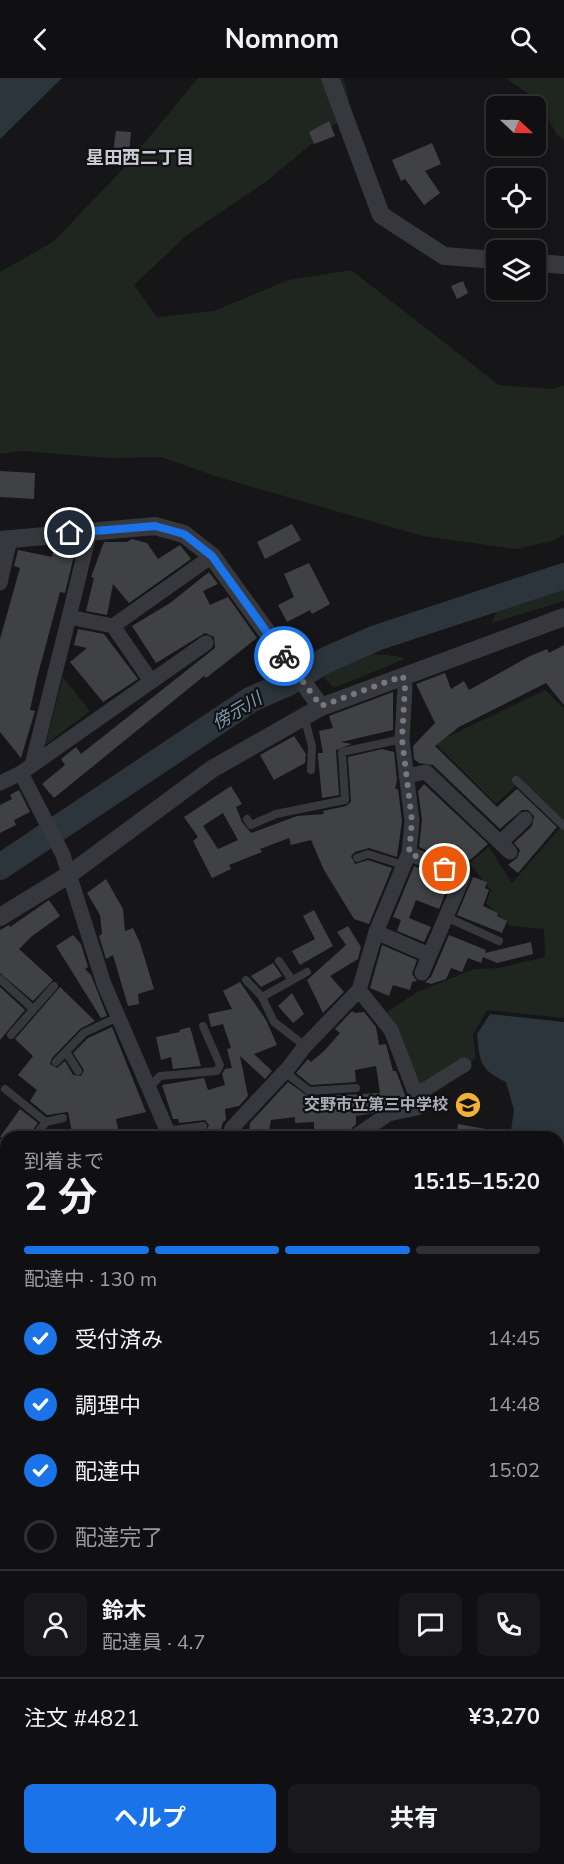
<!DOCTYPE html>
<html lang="ja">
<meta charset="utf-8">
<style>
:root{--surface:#101012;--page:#19191b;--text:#f1f3f6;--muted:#9c9d9f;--line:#303032;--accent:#1a73e8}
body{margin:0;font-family:"Nunito Sans","Noto Sans JP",sans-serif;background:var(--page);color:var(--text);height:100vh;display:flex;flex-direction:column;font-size:22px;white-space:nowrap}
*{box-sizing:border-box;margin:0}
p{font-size:20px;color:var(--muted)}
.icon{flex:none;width:33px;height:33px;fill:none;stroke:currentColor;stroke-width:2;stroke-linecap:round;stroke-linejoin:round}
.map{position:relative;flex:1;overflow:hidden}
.drawer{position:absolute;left:0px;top:1053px;width:564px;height:734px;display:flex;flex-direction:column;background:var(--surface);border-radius:18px 18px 0 0;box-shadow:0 3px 9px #0003,0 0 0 2px var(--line)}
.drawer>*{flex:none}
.needle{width:39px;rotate:112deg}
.fabs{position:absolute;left:486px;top:18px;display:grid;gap:12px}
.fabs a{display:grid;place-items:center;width:60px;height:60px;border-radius:9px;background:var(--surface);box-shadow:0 3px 9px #0003,0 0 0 2px var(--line);font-size:30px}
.pin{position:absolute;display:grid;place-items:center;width:51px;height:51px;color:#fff;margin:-26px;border:3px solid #fff;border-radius:50%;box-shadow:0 2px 6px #0007}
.courier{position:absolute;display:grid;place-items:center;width:60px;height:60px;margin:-30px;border:4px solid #1a73e8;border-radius:50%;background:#fff;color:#222;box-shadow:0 2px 8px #0007}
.headline em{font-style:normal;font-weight:700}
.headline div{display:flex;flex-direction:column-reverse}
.headline{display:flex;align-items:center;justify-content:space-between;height:102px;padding:0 24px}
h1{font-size:39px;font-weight:700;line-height:45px}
.bar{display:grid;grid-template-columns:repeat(4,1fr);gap:9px 6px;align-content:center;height:72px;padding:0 24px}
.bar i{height:8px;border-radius:4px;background:var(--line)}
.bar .on{background:var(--accent)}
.bar p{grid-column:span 4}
.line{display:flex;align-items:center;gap:15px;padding:0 24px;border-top:2px solid var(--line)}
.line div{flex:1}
.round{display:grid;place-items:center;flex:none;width:63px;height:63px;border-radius:9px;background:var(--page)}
ol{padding:0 24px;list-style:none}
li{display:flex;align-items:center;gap:18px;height:66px}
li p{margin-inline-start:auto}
li .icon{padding:6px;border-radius:50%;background:var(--accent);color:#fff;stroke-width:4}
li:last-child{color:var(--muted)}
li i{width:33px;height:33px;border:3px solid var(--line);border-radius:50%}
.action{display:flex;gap:12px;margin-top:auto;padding:12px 24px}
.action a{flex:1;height:69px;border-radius:9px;background:var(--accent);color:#fff;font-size:24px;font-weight:700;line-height:69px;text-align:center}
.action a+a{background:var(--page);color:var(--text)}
header{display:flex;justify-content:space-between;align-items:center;height:78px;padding:0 24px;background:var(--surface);font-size:27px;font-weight:700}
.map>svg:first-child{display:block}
.green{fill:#1e261f}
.water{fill:#2c353c}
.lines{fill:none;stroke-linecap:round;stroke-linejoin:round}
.river{stroke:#2c353c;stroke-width:26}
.building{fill:#404145;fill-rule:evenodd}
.service{stroke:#37383d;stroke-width:8}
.minor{stroke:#37383d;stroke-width:15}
.tertiary{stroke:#37383d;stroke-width:18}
.done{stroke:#757880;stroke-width:6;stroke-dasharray:0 10.8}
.route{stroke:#1a73e8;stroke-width:8}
.labels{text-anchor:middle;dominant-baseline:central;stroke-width:4.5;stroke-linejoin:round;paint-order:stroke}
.poi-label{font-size:16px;font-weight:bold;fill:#a8adb8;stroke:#111113;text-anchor:end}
.neighbourhood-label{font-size:18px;font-weight:bold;fill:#c9ccd4;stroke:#111113}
.water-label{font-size:18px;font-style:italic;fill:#7f9bb3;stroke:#111113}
</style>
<header><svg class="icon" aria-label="back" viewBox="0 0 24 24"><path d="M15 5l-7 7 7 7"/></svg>Nomnom<svg class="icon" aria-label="search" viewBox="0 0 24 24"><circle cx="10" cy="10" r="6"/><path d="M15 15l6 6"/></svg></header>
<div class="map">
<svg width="564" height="1786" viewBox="0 0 564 1786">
<rect width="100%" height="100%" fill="#161618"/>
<path class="green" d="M198,0H343L349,20L340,42L267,103L187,157L134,207L157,239L214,233L288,202L351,192L499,307L552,311L564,307V457L552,463L516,471L423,458L221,400L161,379L110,380L22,373L0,376V194L53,164L123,91Z
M506,0H564V62L558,58L535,20Z
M564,505V523L492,545L500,522Z
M360,572C374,580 390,574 405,581L334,610L317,593Z
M63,599L90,633L45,667Z
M545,612L564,630V940L487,932L473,957L476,980L422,1020L405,968L387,934L417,914L474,891L499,890L545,879L544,851L510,848L486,825L491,812L469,785L489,769L512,805L560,750L515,708L496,726L435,665Z
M558,1253L564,1258V1382L558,1389Z
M0,1456L6,1457V1682L0,1686Z"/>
<path class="water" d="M0,0H62L0,61Z
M490,936L564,944V1210L558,1204V1059H510L514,1032L506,1004C479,991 480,984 477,956Z"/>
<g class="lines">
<path class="river" d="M0,789L250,622L288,605L326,582L376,560L564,498"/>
</g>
<path class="building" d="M329,43L335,58L314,66L309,54Z
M116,53L131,54L129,76L113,74Z
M432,65L441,86L425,93L440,115L424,127L405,101L401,103L392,82Z
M463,203L468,215L457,221L451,208Z
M0,393L35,395L34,421L0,419Z
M292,446L301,462L265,481L257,464Z
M132,461L147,465L158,481L180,467L191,481L129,525L113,506L107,537L86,533L94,500L91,499L104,464H127Z
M67,467L76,469L65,515L60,514L37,600L30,632L35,633L21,680L0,654V561L20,490L14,488L18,472L52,479L54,468Z
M309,485L330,526L312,536L310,532L287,544L278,527L294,519L284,496Z
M209,494L218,506L203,513L210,527L228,519L257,560L206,600L204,598L54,720L42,706L65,687L61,681L76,669L81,676L215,570L214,559L205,555L156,585L132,548L170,525Z
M78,551L104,556L138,601L103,624L70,584L87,570L74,567Z
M564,567V627L546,605L459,649L435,668L497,729L517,711L557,749L518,795L508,787L517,780L520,772L514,765L532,748L534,738L528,732H522L500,751L433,687L419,685L414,681L413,668L435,645L416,606L445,595L451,611L464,603L469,612L530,578L547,571L549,575Z
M393,614V652L341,664L352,666L336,672L339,717L322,720L318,679V675H323L319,653L333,650L329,638Z
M294,658L306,676L305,685L274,702L260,677Z
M382,671L394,674L397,702L395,711H398L402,743L397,779L369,770L355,774L351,778L355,786L368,782L392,790L369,846L354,841L324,792L311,762L291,767L289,760L260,771L262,774L229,787L231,791L212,800L193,763L198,759L184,739L231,708L242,726L236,729L242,744L251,755L297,738L324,736L323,733L346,728L351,724L348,679ZM223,735L238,762L218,771L203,748Z
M424,706L488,766L470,782L459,772L454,784L419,769L422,742L418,713Z
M19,712L30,734L14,742L16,747L0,755V727L12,721L10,717Z
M414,788L450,804L439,831L416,822L409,840L431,849L424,864L397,853L401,842L393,839Z
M473,799L487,804L485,810L489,812L483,828L498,835L497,838L507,843L502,855L457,837Z
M106,801L123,831L125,853L133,850L140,865L154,911L138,916L139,926L128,928L113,877L106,881L99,858L102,856L100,837L87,815Z
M49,822L60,838L32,858L19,871L53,902L33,923L0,895V852L9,847L10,849Z
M314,832L333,868L300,887L292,873L315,861L303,838Z
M348,848L361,869L358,881L330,898L344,914L323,935L307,902L346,867L337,854Z
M73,857L81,866L88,889L85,891L91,897L107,938L101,940L56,868Z
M449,857L486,872L485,875L531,864L533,876L497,885L483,879L481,885L468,880L462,894L451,890L446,901L431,906L425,904L431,899Z
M382,867L417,882L412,896L417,903L412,904L410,912L393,907L389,918L370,910Z
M273,885L282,898L261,909L251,898Z
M240,904L266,942L277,967L254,976L272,993L265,1001L240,978L248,1018L239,1028L225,1031L226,1042L223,1044L219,1059H182L206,1053L209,1047L205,1042L179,1045L178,1041H173L162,1007L204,1000L208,1012L225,1007L222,996L225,991L232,990L227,971L231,970L223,946L211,949L208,936L232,931L223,913Z
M0,909L25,932L0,962Z
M60,909L95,943L80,951L52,980L50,986L57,990L65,983L73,997L81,998L84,992L73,975L88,960L112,949L146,1034L116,1041L120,1059H100L99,1056L73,1059L68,1034L47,1037L30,1023L37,1012L18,997L33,978L15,961Z
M292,915L304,936L293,945L278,928Z
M352,933L355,935L364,934L376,949L379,967L386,966L393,993H396L407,1022L386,1027L373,1035L356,1038V1046L346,1056L314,1057V1044L295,1045V1039L271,1042L268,1059H248L250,1045L288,1004L309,1019L380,1015L376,988L355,992L356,1004L311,1007L296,995L308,981L311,984L324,973L340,955L335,951Z
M190,949L201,988L173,991L171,979L161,982L156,959L180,954L179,952Z
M20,1031L38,1045L27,1059H0Z
M458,1046L497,1053L496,1059H456Z"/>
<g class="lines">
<path class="service" d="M304,638L312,668L311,692
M516,702L564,748
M247,741L251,747L276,736L345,722L342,674L402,661
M357,780L368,776L403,787
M446,839L499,863
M279,883L292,902
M0,901L32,930
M246,902L262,919
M11,957L54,908
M305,968L274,944L262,919L307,894
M66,974L78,993
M56,984L84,955L118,939
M285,994L309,1013L356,1010
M149,1010L160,998L217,993L220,987L203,948
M5,1011L46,1044
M166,1053L203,1048
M34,1059L46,1044L63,1040
M6,1278V1281
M0,1370L6,1355
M558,1442L564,1436"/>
<path class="minor" d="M90,453L69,539L113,548L212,478
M0,505L10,461
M113,548L151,603
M32,687L69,539
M21,695L63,777L104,906L170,1059
M406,698L426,694L510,774
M0,705L21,695L206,565
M501,764L525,741
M409,775L463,799L422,895
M376,854L429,877
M359,912L391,952L416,1017
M229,1059L232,1050L289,989L305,968L359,912L376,854L409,775L412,743L402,661L405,609L403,598
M355,1059L388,1036L417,1030L416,1017L464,987
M0,1187L6,1189
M558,1468L564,1475
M558,1779L564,1770
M528,1780L541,1786
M485,1786L500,1780"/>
<path class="tertiary" d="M330,0L381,137L444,178L496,182
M536,185L564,187
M0,462L155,448L184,456L212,478L321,629
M0,839L70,796L212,691L321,629L564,539
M0,1083L6,1089
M241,1780L243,1786"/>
</g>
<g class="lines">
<path class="done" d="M284,578L321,628L403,598L405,609L402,661L412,743L409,775L445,791"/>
<path class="route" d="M70,455L155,448L184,456L212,478L284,578"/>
</g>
<defs>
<g id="school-disc" transform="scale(1.35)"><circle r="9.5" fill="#f2b134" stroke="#111113"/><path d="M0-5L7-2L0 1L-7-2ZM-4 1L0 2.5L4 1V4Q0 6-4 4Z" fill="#111"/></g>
</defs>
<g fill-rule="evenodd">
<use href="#school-disc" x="468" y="1027"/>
</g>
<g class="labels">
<g class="poi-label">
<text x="448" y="1027">交野市立第三中学校</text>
</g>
<g class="neighbourhood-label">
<text x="140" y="80">星田西二丁目</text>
</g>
<g class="water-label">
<text transform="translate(237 633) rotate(-31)">傍示川</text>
</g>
</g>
</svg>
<div class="fabs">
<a><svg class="needle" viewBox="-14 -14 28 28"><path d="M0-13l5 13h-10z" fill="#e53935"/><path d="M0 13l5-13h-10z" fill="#9c9d9f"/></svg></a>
<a><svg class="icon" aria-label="locate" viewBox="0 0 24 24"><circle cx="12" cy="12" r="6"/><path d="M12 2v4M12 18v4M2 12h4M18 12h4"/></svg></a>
<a><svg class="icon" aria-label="layers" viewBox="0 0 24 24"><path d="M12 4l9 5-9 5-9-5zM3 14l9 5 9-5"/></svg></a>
</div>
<div class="pin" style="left:445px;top:791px;background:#ea580c"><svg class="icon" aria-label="bag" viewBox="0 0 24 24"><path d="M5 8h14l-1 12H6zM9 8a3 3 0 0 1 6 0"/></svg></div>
<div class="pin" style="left:70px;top:455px;background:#1f2937"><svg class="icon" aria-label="home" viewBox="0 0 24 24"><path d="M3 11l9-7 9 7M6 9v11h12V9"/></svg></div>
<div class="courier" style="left:284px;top:578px"><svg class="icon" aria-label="bike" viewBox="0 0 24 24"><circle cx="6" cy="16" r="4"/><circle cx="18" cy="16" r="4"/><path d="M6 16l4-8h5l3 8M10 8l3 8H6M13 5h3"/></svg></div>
<section class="drawer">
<div class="headline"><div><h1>2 分</h1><p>到着まで</p></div><em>15:15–15:20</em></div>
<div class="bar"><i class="on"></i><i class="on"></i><i class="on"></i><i></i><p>配達中 · 130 m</p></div>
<ol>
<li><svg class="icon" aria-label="check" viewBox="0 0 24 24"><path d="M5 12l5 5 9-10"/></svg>受付済み<p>14:45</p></li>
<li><svg class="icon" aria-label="check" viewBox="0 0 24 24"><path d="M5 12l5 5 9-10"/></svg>調理中<p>14:48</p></li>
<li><svg class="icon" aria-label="check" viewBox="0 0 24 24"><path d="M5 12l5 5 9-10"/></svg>配達中<p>15:02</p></li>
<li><i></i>配達完了</li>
</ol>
<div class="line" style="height:108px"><a class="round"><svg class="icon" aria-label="person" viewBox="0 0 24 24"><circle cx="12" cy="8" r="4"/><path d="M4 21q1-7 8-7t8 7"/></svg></a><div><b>鈴木</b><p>配達員 · 4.7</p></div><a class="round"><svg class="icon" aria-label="chat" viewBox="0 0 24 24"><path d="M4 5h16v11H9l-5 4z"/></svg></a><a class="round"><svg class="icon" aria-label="phone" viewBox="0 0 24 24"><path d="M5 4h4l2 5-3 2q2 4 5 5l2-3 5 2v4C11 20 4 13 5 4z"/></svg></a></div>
<div class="line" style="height:78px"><div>注文 #4821</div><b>¥3,270</b></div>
<div class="action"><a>ヘルプ</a><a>共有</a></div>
</section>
</div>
